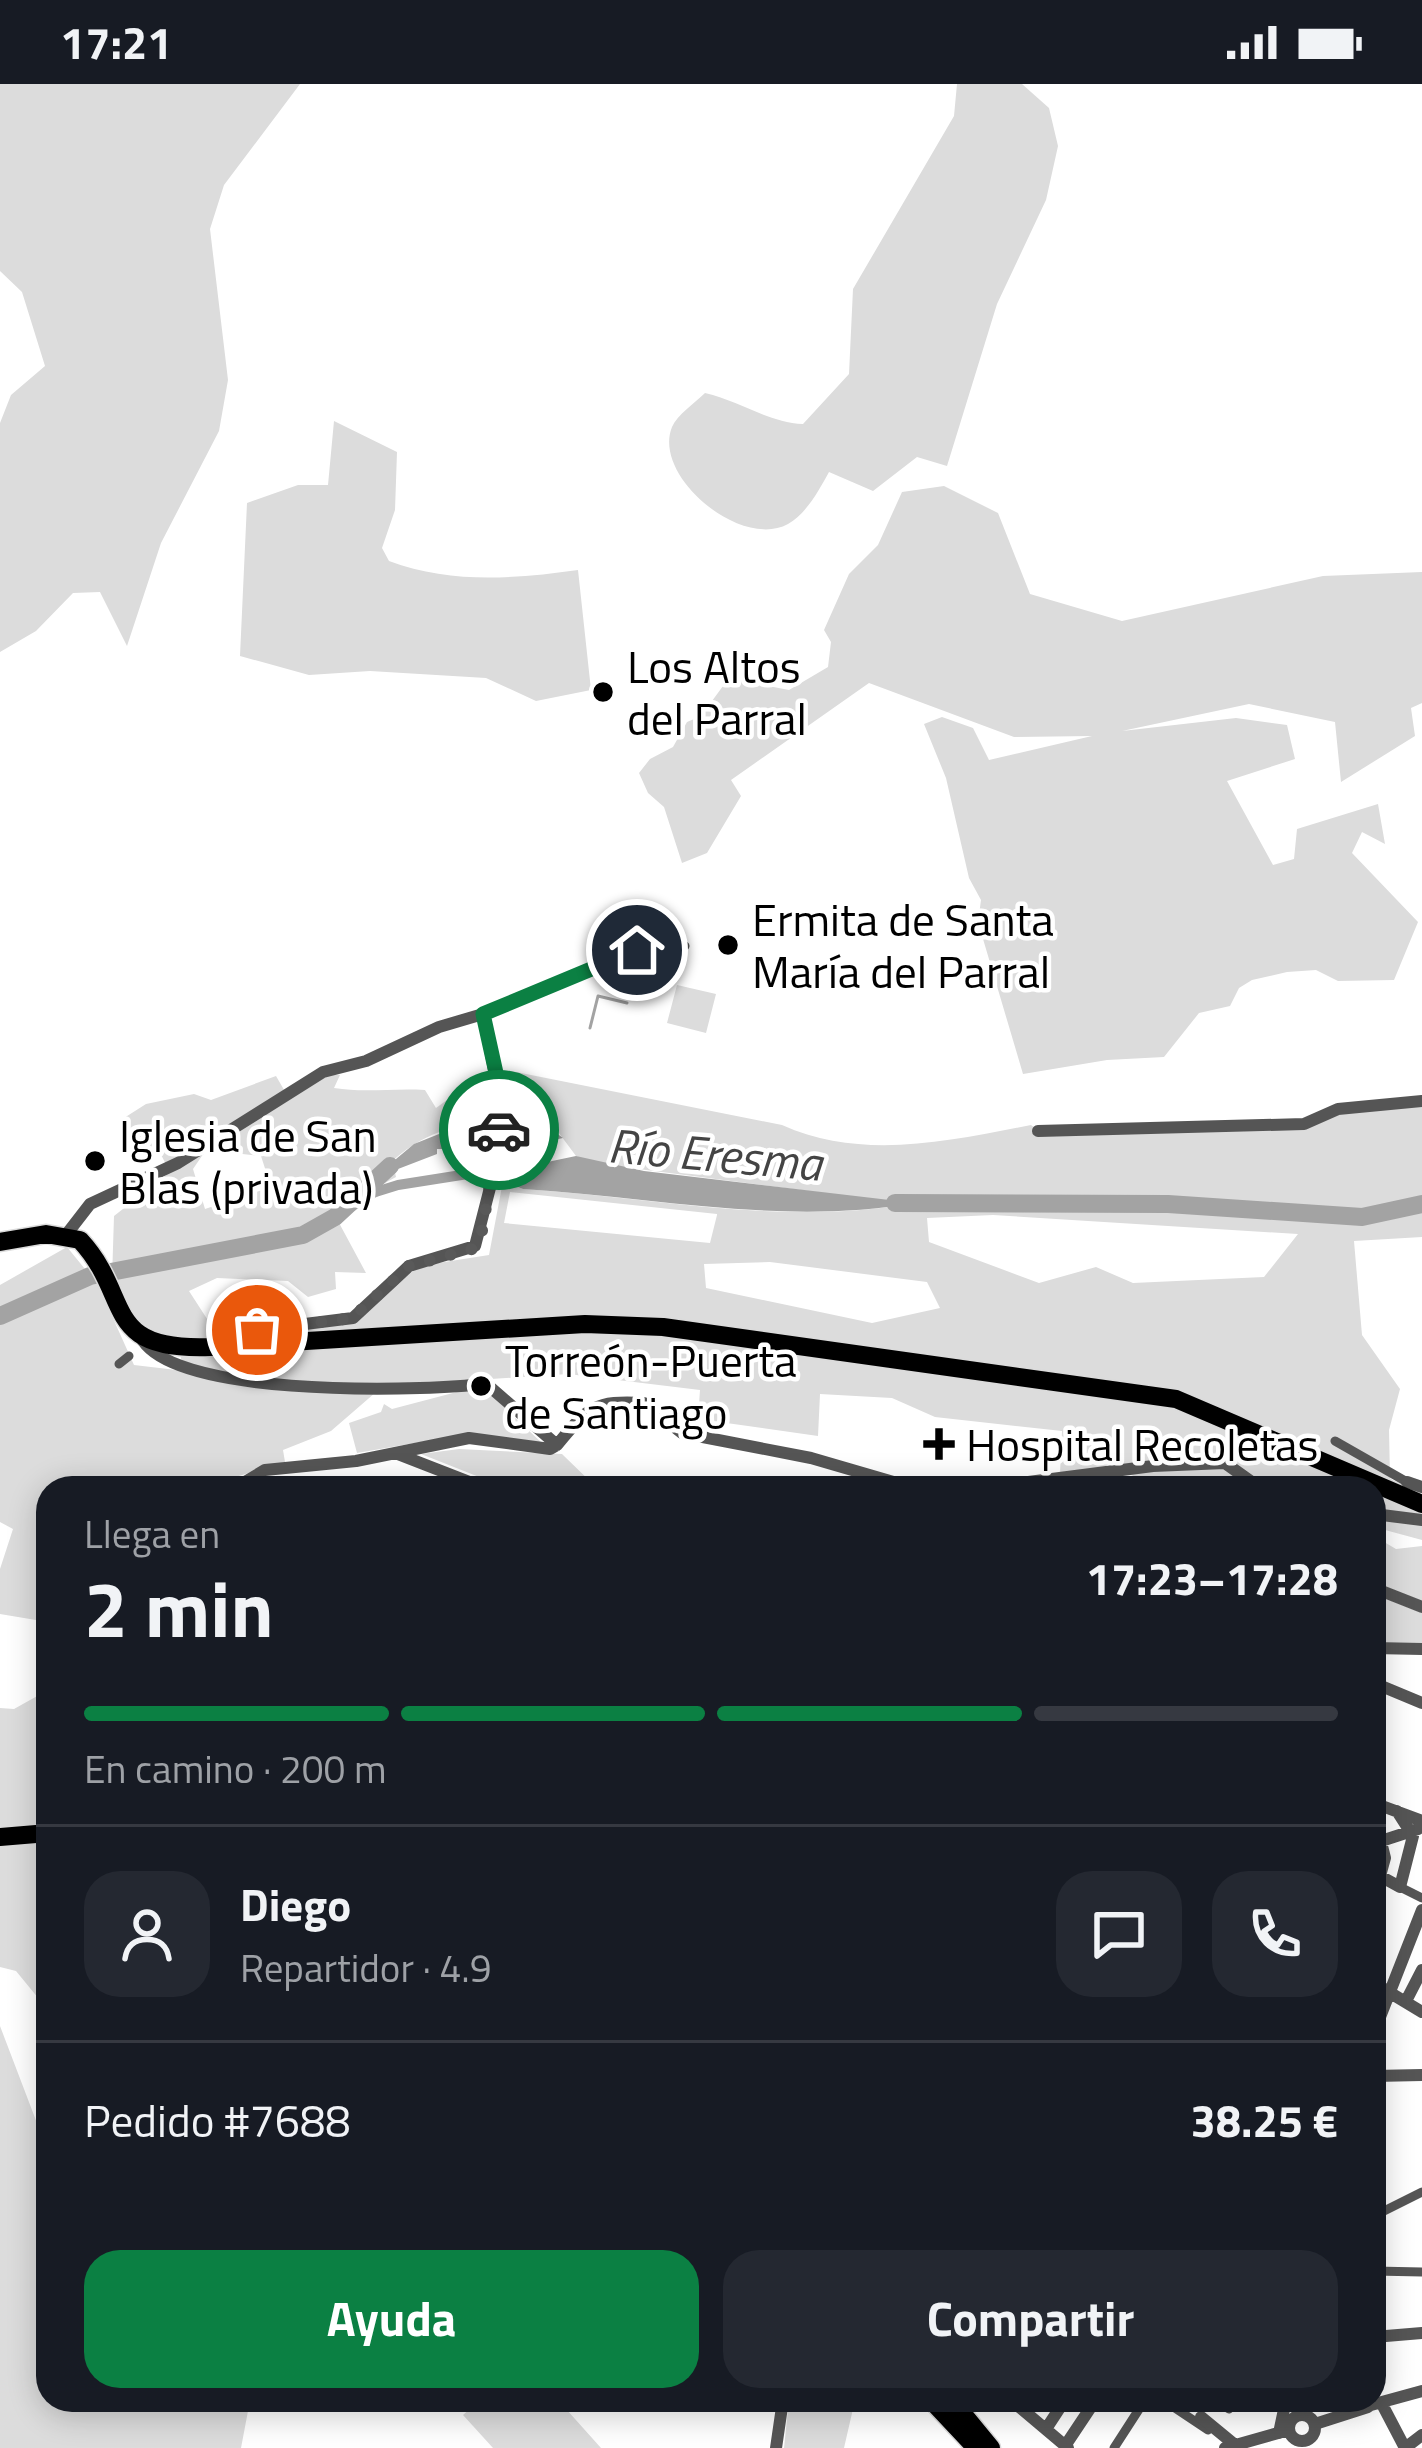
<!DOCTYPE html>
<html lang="es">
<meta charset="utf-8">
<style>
:root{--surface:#171b24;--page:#242831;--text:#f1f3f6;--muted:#9ea1a6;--line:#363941;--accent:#0b8043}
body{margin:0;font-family:"Titillium Web",sans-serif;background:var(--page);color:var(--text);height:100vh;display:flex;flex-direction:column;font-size:45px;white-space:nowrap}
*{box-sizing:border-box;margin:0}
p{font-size:39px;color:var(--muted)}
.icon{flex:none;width:66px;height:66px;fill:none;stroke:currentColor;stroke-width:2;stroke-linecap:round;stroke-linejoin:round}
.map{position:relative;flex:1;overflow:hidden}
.side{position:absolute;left:36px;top:1392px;width:1350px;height:936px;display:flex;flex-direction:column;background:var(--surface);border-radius:36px;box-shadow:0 6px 30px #0003}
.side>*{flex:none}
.pin{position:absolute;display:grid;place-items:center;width:102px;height:102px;color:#fff;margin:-51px;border:6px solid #fff;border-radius:50%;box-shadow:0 3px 12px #0007}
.courier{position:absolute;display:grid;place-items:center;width:120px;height:120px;margin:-60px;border:9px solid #0b8043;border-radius:50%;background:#fff;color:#222;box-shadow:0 3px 15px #0007}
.head em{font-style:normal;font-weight:700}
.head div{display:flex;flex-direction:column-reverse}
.head{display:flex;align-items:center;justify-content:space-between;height:204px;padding:0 48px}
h1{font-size:78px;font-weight:700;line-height:90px}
.bar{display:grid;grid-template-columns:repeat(4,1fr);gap:18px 12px;align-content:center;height:144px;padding:0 48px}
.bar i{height:15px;border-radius:9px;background:var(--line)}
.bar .current{background:var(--accent)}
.bar p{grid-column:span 4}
.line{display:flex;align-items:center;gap:30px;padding:0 48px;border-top:3px solid var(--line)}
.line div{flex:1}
.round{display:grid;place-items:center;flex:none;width:126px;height:126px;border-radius:36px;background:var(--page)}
.action{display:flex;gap:24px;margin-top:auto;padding:24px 48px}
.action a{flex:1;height:138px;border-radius:36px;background:var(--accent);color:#fff;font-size:48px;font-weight:700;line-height:138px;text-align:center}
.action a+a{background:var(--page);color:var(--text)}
.status{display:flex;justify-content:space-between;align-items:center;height:84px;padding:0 60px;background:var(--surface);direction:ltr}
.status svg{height:33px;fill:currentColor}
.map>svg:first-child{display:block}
.green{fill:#dcdcdc;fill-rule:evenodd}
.water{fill:#a3a3a3}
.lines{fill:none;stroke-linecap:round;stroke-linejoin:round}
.stream{stroke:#a3a3a3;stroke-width:3}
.canal{stroke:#a3a3a3;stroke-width:10}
.river{stroke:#a3a3a3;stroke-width:18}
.primary-casing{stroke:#dbdbdb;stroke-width:21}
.pedestrian{stroke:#555;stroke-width:9}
.minor{stroke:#555;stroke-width:12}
.primary{stroke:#000;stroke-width:18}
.done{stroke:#595959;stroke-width:12;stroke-dasharray:0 21.6}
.route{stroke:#0b8043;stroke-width:15}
.poi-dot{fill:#000;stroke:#fff;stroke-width:4.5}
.labels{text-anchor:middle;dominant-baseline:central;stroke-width:9;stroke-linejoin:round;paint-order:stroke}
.poi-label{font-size:45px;fill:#000;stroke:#fff;text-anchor:start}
.water-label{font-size:48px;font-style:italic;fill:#444;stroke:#fff}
</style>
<div class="status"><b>17:21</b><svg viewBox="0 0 49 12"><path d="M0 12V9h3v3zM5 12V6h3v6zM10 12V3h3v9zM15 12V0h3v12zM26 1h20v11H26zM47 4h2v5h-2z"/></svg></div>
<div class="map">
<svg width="1422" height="2364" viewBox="0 0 1422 2364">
<rect width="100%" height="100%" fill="#fff"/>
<path class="green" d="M0,0H300L224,101L210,145L228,296L219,347L161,459L127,562L100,508L73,509L36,547L0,568V339L11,311L45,282L22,208L0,187Z
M957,0H1022L1049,24L1058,62L1046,116L997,220L947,382L917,373L873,407L829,388C819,406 807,429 788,440C741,466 652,392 672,343C677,331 695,319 705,309C740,317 767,338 803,340L849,290L853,205L954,32Z
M334,337L397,368L395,426L382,464L389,477C450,500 514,495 578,486L591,606L536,617L486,594L370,587L309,591L240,572L247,419L298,401H328Z
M944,402L998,429L1030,510L1122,537L1323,492L1422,488V619L1411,624L1415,652L1341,698L1335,638L1249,620L1122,647L1236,634L1287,641L1295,675L1227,697L1273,781L1294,775L1297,745L1378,720L1385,760L1362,748L1352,769L1418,838L1394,896L1338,897L1316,886L1287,888L1252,896L1239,904L1230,922L1199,929L1164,973L1107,976L1023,990L978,838L981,816L969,794L946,694L924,640L942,633L973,644L989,676L1092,652L1014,653L869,599L731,696L741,712L707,769L682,779L664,723L648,709L639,689L650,675L673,663L687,638L701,632L723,602L742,590L753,599L789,606L828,583L831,558L824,546L849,490L878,461L902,408Z
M677,901L716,910L706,949L667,939Z
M511,987L782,1041C863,1077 948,1057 1031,1041L1039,1047L1304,1040L1324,1030L1422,1018V1153L1354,1157L1362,1251L1400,1305L1389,1346L1390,1394L1422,1425V1456L1374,1443V1404H1156L1120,1385L1060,1389L1062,1347L935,1333L892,1314L820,1310L818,1352L698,1335L700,1306L568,1290L383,1302L331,1347L283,1366L285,1378L209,1401L207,1394L188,1404H48V1538L0,1530V1485L13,1445L0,1438V1201L67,1163L98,1201L134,1281L185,1287L177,1261L122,1227L112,1195L114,1132L170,1088L157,1063L141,1069L124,1034L146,1020L194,1010L211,1016L276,992L287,1011L324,990L340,991L334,1004C364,1009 393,1004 425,1006L436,1024L447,1016L497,1018L493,1040C447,1037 408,1058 377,1092L394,1084L396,1093L383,1100L385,1108L338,1137L366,1189L335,1188L336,1205L308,1213L288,1197L217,1194L189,1207L211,1241L232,1245L360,1232L419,1182L489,1171L503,1097L523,1105C652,1113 781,1142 909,1120L592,1079L576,1072L553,1041L504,1040ZM206,1066L261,1072L271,1103L205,1125L193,1085ZM510,1108L717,1130V1131L710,1159L504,1139ZM993,1131L1298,1150L1264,1193L1133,1199L1096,1183L1039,1199L929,1158L927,1134ZM770,1178L927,1198L940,1224L872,1239L706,1204L704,1180Z
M472,1304L473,1311L488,1308L543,1360L473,1349L357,1369L349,1339L381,1328L384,1320L392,1325Z
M459,1365L562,1370L597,1404H507L421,1370Z
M1374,1452L1396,1465L1422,1462V1517L1374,1498Z
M1374,1510L1422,1529V1560L1387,1559L1374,1550Z
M48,1606V1926L16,1887L0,1883V1624L14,1625Z
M0,1942L48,2068V2316H244L248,2327L241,2364H0Z
M480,2316H558L601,2364H493L463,2331Z
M789,2316H855L844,2364H784Z"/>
<path class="water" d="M469,1038H541L563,1054L507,1066L502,1060L447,1053L445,1065H437V1070L372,1095L414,1060Z
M576,1072L644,1087L915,1119C782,1142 656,1113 523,1105L498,1095L499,1088Z"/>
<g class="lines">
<path class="stream" d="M590,944L598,912L627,919"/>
<path class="canal" d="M353,1115L398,1101L474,1089"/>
<path class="river" d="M497,1048L509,1058L520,1088L533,1094
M895,1119L1168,1120L1362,1133L1422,1120
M0,1232L90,1192L303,1151L335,1133L390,1082"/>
<g class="primary-casing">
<path id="primary" d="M0,1158L46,1150L80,1156C133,1213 100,1267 210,1263L585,1240L663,1243L1176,1315L1422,1420
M0,1753L48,1749
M931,2316L976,2364
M959,2325L991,2364"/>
</g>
<path class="pedestrian" d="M637,866L685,862
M119,1280L129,1272
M1335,1357L1407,1398
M1400,1803L1422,1814
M1374,2132L1422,2108
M1374,2187L1422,2188
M1163,2316L1208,2346
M1215,2316L1229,2325L1235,2316
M1114,2364L1145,2316"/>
<path class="minor" d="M1038,1047L1304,1040L1338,1025L1422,1017
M66,1151L90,1120L178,1079L323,988L366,977L439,943L483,930
M139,1249C160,1314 413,1307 472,1301
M247,1261L257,1246L353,1234L409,1182L475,1162L492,1096L501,1021L483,930L637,866
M490,1303L557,1361
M557,1361C588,1324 593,1316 644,1319L682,1349L811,1374L914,1404
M395,1369L485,1404
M1111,1387L1138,1404
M1407,1398L1422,1403
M235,1404L265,1386L356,1377L469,1354L550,1365L557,1361
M982,1404L1153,1382L1225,1379L1260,1404
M1374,1430L1422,1436
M1374,1504L1422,1523
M1374,1564L1422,1565
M1374,1599L1422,1619
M1374,1719L1422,1737
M1381,1758L1385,1774L1380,1792L1400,1803L1413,1752L1397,1727
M1375,1759L1418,1745
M1374,1899L1422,1928
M1406,1917L1422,1886
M1380,1933L1422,1826
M1374,1992L1422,1991
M1374,2253L1422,2249
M1011,2316L1068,2364
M1371,2321L1422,2307
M1383,2322L1405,2364
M1289 2344a13 13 0 1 1 26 0a13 13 0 1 1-26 0Z
M1201,2333L1235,2361
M1315,2340L1368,2323L1370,2316
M1046,2345L1065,2316
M1279,2349L1286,2316
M1065,2362L1091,2323
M776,2364L783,2316
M1225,2364L1289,2346
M1405,2364L1422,2351"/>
<use href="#primary" class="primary"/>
</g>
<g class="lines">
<path class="done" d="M257,1246L352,1234L409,1182L472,1165L482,1147L499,1046"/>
<path class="route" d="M499,1046L502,1016L483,930L637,866"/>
</g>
<g class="poi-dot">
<circle cx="603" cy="608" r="12"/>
<circle cx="728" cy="861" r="12"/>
<circle cx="95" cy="1077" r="12"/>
<circle cx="481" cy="1302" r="12"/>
<path d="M933 1342h12v12h12v12h-12v12h-12v-12h-12v-12h12z"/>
</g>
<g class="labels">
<g class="poi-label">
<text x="627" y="582">Los Altos<tspan x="627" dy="52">del Parral</tspan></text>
<text x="752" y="835">Ermita de Santa<tspan x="752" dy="52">María del Parral</tspan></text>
<text x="119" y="1051">Iglesia de San<tspan x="119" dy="52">Blas (privada)</tspan></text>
<text x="505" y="1276">Torreón-Puerta<tspan x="505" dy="52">de Santiago</tspan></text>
<text x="966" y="1360">Hospital Recoletas</text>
</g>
<g class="water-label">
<text transform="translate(715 1070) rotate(5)">Río Eresma</text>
</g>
</g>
</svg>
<div class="pin" style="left:257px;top:1246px;background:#ea580c"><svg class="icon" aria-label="bag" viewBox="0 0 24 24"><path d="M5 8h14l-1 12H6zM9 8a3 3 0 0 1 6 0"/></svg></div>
<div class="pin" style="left:637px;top:866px;background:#1f2937"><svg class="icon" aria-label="home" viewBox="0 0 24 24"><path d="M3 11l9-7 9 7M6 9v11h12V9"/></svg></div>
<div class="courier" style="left:499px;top:1046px"><svg class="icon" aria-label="car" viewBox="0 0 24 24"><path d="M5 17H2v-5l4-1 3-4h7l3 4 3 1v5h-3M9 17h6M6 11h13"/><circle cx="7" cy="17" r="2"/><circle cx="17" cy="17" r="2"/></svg></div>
<section class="side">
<div class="head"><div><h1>2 min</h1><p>Llega en</p></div><em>17:23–17:28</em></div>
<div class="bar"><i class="current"></i><i class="current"></i><i class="current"></i><i></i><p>En camino · 200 m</p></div>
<div class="line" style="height:216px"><a class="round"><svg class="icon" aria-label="person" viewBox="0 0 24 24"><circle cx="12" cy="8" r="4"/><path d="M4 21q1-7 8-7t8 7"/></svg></a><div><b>Diego</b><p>Repartidor · 4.9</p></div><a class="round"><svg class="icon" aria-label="chat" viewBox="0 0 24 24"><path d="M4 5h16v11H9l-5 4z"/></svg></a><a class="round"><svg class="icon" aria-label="phone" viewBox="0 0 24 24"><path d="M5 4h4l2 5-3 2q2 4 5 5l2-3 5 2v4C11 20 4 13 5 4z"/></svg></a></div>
<div class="line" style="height:156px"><div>Pedido #7688</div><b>38.25 €</b></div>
<div class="action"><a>Ayuda</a><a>Compartir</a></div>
</section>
</div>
